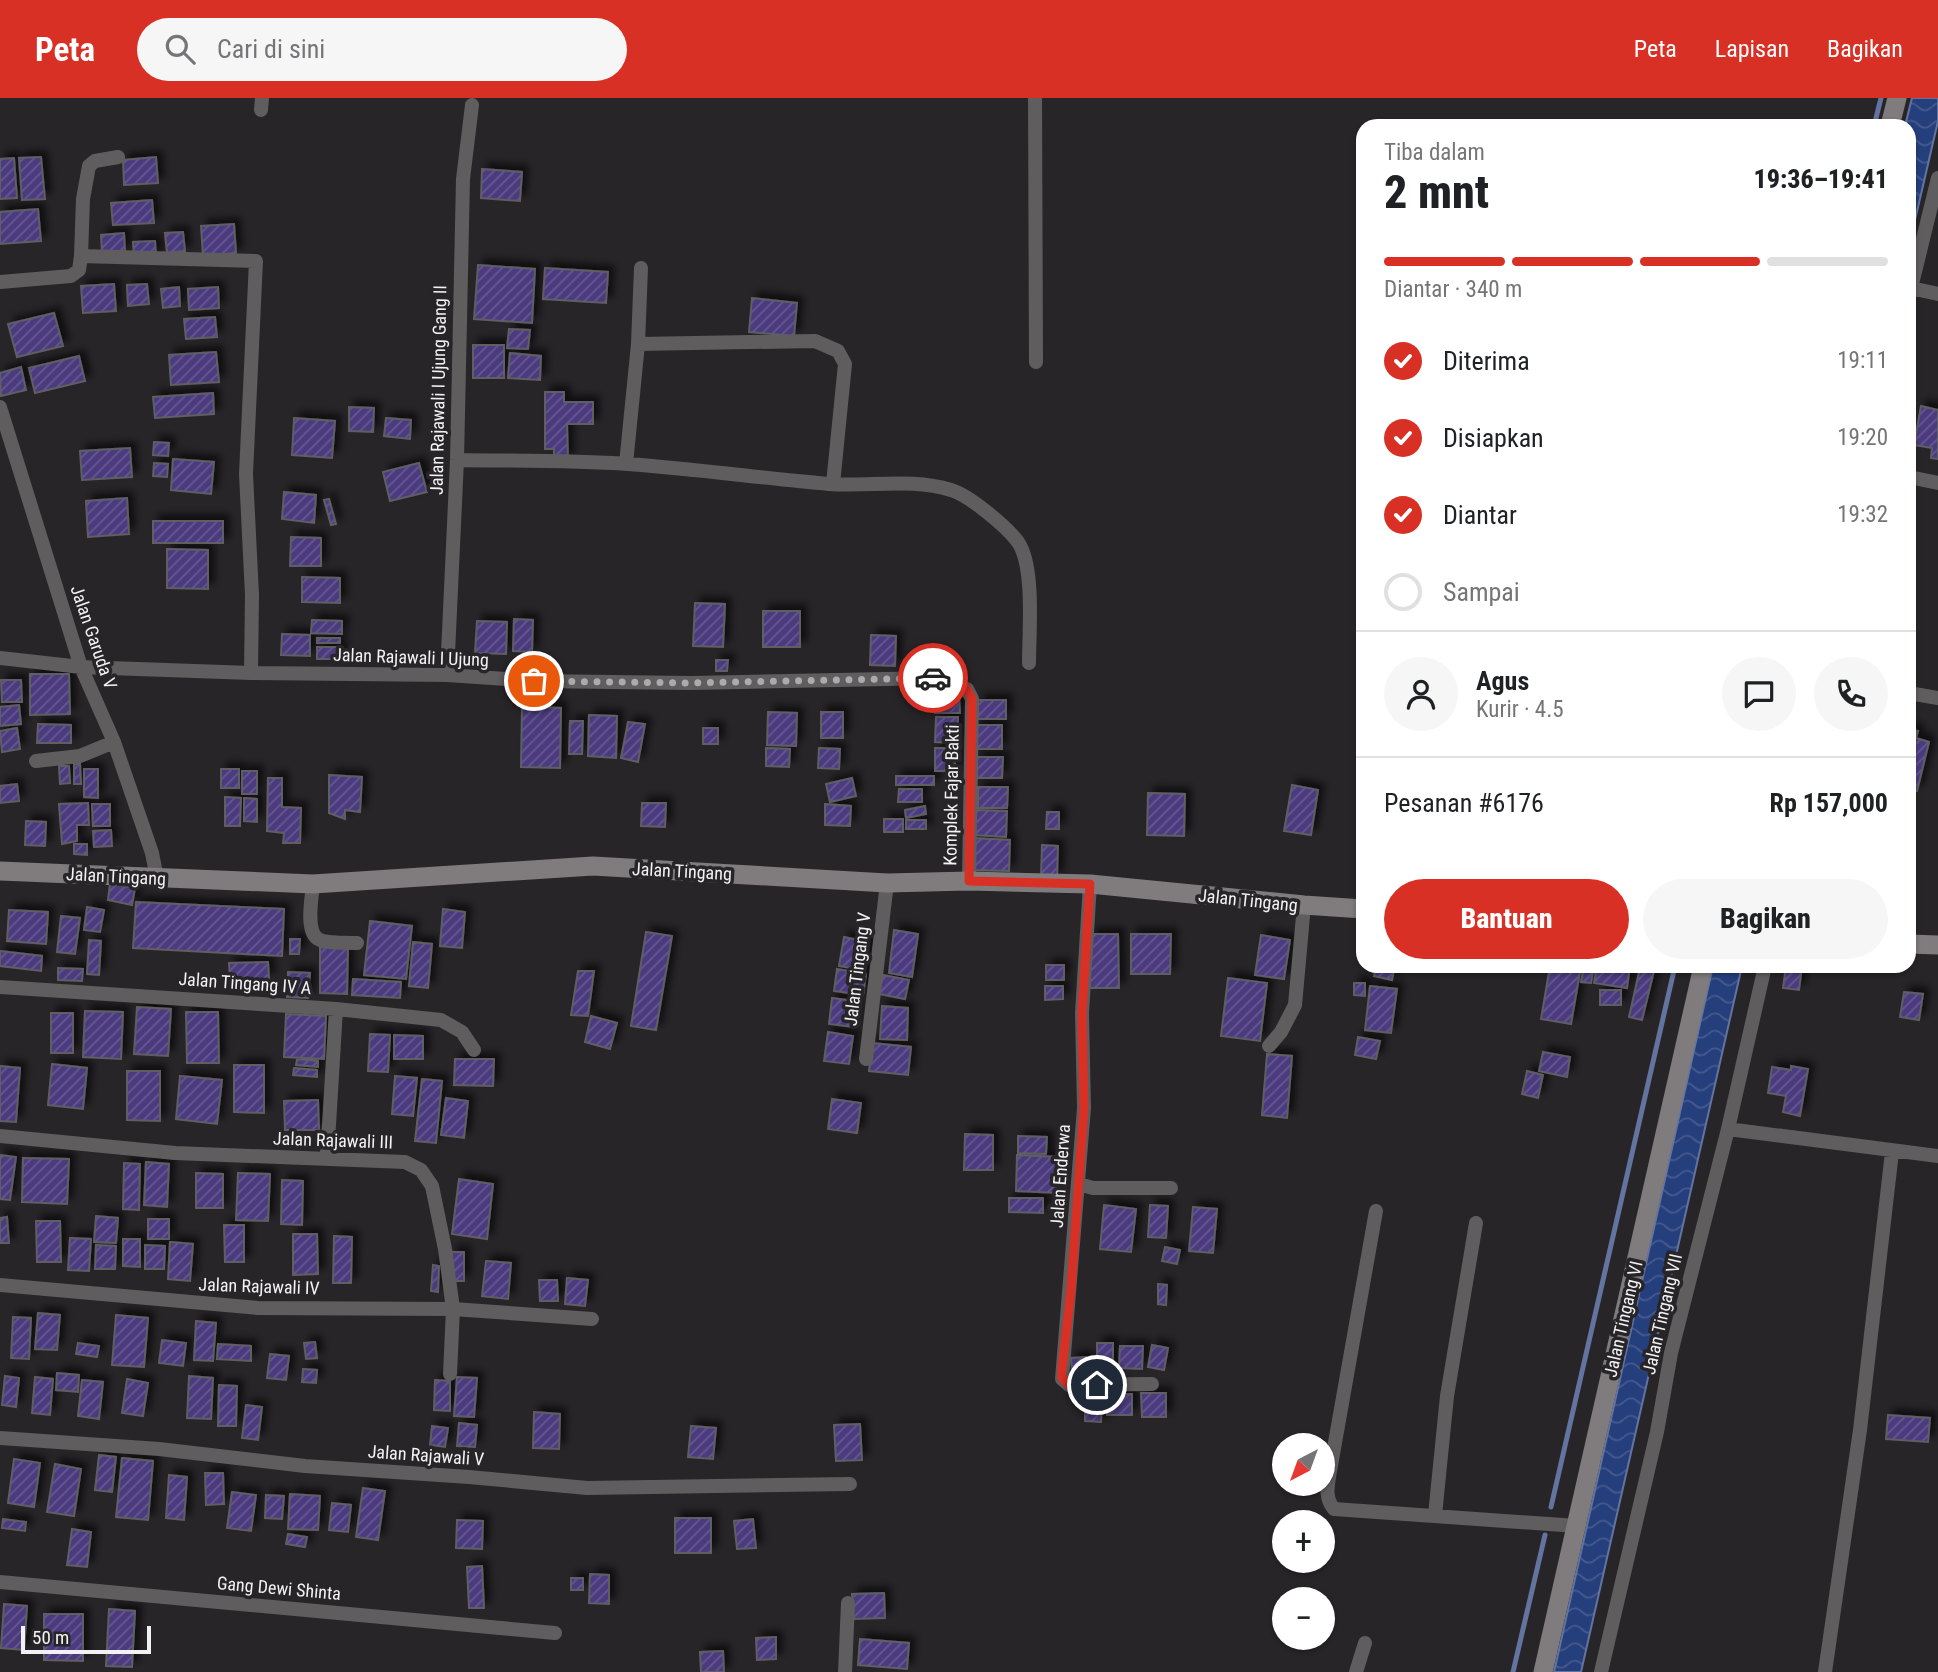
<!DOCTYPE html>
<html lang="id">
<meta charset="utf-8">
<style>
:root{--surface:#fff;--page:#f6f6f6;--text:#202124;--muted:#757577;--line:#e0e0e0;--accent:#d93025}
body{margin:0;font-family:"Roboto Condensed",sans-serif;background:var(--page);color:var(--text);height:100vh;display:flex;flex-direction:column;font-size:26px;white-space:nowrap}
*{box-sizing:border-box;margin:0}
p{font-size:23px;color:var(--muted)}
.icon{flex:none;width:38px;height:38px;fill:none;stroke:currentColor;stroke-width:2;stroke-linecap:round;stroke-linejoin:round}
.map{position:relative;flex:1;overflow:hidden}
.details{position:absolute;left:1356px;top:21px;width:560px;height:854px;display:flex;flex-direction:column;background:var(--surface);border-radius:21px;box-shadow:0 2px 5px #0004}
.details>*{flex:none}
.needle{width:46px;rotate:221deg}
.fabs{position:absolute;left:1272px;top:1335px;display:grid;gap:14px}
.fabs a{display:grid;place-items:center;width:63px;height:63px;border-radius:50%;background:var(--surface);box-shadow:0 2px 5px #0004;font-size:35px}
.scale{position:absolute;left:21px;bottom:18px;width:130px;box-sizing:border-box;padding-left:7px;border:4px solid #f3f1f4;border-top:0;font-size:19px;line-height:24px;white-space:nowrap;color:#f3f1f4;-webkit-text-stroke:5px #282528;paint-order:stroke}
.pin{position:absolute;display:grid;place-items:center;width:60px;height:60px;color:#fff;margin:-30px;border:4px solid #fff;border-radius:50%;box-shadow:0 2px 7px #0007}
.courier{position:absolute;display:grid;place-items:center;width:70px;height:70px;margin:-35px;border:5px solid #d93025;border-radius:50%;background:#fff;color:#222;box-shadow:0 2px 9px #0007}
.headline em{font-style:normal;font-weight:800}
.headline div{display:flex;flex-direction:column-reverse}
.headline{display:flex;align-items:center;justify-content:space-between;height:119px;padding:0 28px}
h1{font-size:46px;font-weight:800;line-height:52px}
.bar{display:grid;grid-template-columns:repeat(4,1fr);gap:10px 7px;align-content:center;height:84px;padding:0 28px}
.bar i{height:9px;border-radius:5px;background:var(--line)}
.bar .active{background:var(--accent)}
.bar p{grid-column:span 4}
.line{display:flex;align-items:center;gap:18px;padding:0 28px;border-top:2px solid var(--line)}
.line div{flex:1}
.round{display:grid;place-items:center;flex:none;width:74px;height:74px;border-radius:37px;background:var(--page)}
ol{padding:0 28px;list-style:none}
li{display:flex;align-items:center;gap:21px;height:77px}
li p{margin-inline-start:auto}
li .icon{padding:7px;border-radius:50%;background:var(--accent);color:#fff;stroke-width:4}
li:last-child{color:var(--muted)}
li i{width:38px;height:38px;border:4px solid var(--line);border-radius:50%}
.cta{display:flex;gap:14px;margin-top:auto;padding:14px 28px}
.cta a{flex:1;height:80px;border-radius:42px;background:var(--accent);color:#fff;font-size:28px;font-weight:800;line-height:80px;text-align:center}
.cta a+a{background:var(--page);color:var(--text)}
header{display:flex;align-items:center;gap:42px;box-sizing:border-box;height:98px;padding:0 35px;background:var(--accent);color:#fff}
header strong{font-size:33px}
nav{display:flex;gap:38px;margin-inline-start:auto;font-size:24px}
.search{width:490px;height:63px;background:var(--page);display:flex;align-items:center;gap:18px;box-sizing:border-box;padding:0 24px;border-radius:38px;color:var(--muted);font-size:26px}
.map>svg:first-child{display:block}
.water{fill:url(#water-waves);stroke:#6374a0;stroke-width:2}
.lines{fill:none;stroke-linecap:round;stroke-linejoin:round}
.stream{stroke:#6374a0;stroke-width:5}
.building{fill:url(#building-hatch);stroke:#5f5e64;stroke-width:2;filter:url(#shadow)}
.minor{stroke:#605d5e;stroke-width:14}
.secondary{stroke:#807c7e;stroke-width:19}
.done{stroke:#acaaad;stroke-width:7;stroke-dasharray:0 12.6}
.route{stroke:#d93025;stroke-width:9}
.labels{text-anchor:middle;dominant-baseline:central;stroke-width:7;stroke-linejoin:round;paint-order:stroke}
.street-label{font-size:18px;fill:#f3f1f4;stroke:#282528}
</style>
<header>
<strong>Peta</strong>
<div class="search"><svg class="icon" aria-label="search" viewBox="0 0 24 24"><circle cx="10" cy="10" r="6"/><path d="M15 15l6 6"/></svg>Cari di sini</div>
<nav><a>Peta</a><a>Lapisan</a><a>Bagikan</a></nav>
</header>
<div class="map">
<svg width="1938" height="1574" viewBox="0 0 1938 1574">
<defs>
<pattern id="water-waves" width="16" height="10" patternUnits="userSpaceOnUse" patternTransform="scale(1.75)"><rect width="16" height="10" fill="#253e7c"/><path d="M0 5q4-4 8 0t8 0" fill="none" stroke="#455a8f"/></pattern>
<pattern id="building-hatch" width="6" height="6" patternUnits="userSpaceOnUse" patternTransform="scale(1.75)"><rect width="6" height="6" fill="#4b3b7e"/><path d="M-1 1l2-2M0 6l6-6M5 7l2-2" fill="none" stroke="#655891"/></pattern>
<filter id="shadow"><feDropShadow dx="6" dy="-6" stdDeviation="3.5" flood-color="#0009"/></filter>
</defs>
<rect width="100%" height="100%" fill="#282528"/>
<path class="water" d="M1912,0H1938V23L1909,148V28H1905Z
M1713,868H1742L1581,1574H1554Z"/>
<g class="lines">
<path class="stream" d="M1874,28L1881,0
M1551,1409L1675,868
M1513,1574L1545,1437"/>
</g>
<path class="building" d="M41,59L45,101L22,102L19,60Z
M156,59L158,85L124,87L123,62Z
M14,60L17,100L0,101V61Z
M482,71L522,74L520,103L481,100Z
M152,102L154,125L113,127L111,105Z
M38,111L41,143L0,146V114Z
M234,126L236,155L203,158L201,128Z
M183,134L185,153L167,155L165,135Z
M124,135L125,153L102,155L101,137Z
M155,143L156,158L134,159L133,144Z
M478,167L535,171L532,225L474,221Z
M545,170L608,174L606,205L543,201Z
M114,186L116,213L83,215L81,188Z
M147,186L149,206L128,208L127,187Z
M179,189L180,208L163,210L161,191Z
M218,189L219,210L189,212L188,191Z
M752,200L797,205L794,238L749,234Z
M54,215L63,248L17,259L8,226Z
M215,219L217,239L186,241L184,221Z
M509,231L530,232L528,251L507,250Z
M473,247H504V280H473Z
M216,254L219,284L171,287L169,257Z
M510,255L541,258L540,282L508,280Z
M79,258L85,283L35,295L29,270Z
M21,269L26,292L1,298L0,275Z
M545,294H564V304H593V326H567L568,361H554V351H545Z
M213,295L214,316L155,320L153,299Z
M1921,308L1938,312V361L1931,360L1932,350L1914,347Z
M349,309L374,310L373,334L349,333Z
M294,320L335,323L332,360L292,357Z
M386,320L411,322L410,341L384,338Z
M154,344L169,345L168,358L153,357Z
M130,350L132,379L82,382L80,353Z
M173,361L214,364L211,396L171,392Z
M154,365L168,366L167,379L153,378Z
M419,365L427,394L390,403L383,374Z
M284,394L316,397L314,425L282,421Z
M127,400L129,436L88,439L86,403Z
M329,401L336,426L331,427L324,402Z
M153,423H223V445H153Z
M291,439L321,440V468H290Z
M167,451L208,452V491L167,490Z
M302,479L340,480V505L302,504Z
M695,505L725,506L723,549L693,548Z
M763,513H800V549H763Z
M514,521L533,522L532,554L513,553Z
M312,522L342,523V536L311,535Z
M477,523L507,524L506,556L475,555Z
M282,536L310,537V558L281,557Z
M871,537L896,538L895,568L870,567Z
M317,540H340V545H317Z
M317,549H341V561H317Z
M716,562H728L727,573H716Z
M30,576H69L70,616L30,617Z
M1,582H21L22,604H2Z
M935,597H959L960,615H935Z
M978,602H1006V621H978Z
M19,607L21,626L0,628V609Z
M522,608L561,610L560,670L521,669Z
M768,614L797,615L796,648L767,647Z
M821,614H843V640H821Z
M589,617L617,618L616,660L588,658Z
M936,619H958L957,645L935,644Z
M570,623H583L582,656H569Z
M628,624L645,626L638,664L621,660Z
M38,626L71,627V645H37Z
M975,627H1002V651H975Z
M17,630L20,651L2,654L0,633Z
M703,630H718V646H703Z
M1909,631L1918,633L1916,640L1929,644L1917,693L1909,691Z
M766,650L790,651L789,669L766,668Z
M819,650L840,651L839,671L818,670Z
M935,650H955V673H935Z
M977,659H1003L1002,680H977Z
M74,666H80L81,686H74Z
M59,668H69L70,685L60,686Z
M84,671H98V700L84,699Z
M221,671H239V690H221Z
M242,673H257V696H242Z
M329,677L362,679L360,714L345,712V721L329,715Z
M896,678H934V687H896Z
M268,680H282V709L301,710L300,745H283L284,735L267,733Z
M852,680L856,698L830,704L826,686Z
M17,686L19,703L0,705V688Z
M1292,687L1318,692L1311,737L1284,733Z
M978,689H1008L1007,710H978Z
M899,691H922V704H898Z
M1148,695L1185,696L1184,738L1147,737Z
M225,699L241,700L240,728H225Z
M244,700L257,701V724L244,723Z
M88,705L89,727H77V743L62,746L59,706Z
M642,705H666L665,729L641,728Z
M92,706H110V728H93Z
M825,706L851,708L850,728L825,727Z
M925,708L926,716L906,720L905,712Z
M975,712L1007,713L1006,739L974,737Z
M1047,714H1059V731H1046Z
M884,721H903V734H884Z
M906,722H926V731H906Z
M26,723L46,724L45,748L25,747Z
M111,732L112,748L94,749L93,733Z
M972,740L1010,742L1009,773L971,772Z
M74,746H87V757L74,756Z
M1042,747L1058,748L1057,779L1041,778Z
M110,786L135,790L132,807L108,802Z
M136,804L284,811L282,858L133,850Z
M87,809L104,812L100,834L84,832Z
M443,811L465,814L462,850L440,848Z
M9,812L48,814L46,846L7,843Z
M61,818L80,820L75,856L57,854Z
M370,823L412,828L406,881L364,877Z
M894,832L918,836L912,879L889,875Z
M646,834L672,838L656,932L631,928Z
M1090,836H1118L1119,890H1090Z
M1131,836H1171L1170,876H1131Z
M1261,837L1290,842L1284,881L1255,877Z
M844,839L869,844L863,872L839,868Z
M290,841H300L299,856H290Z
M89,842L101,843L99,877L87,876Z
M413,844L432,846L428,890L409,888Z
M320,849L348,850L347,896L320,895Z
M0,853L42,858L41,873L0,868Z
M268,864L269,881L230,882L229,865Z
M1046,867H1064V882H1046Z
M1377,868H1395L1392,882L1374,878Z
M1550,868H1581L1571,926L1541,921Z
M1584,868H1594L1591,885L1581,884Z
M1597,868H1630L1627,890L1594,885Z
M1786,868H1802L1799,892L1783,890Z
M58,870L83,871L82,883L58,882Z
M1640,870L1654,873L1642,922L1629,919Z
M837,871L866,876L863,897L834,893Z
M578,873H594L588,918L571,917Z
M288,874L310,875L308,900L287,899Z
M883,877L909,882L905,901L879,896Z
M1228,880L1267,885L1260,943L1221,938Z
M353,881L401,884L400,900L352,897Z
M1354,885H1365V898L1354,897Z
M1045,888H1063V901L1045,902Z
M1370,888L1397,891L1391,935L1365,932Z
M1600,892H1621V907H1600Z
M1904,894L1923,896L1919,922L1900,919Z
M832,900L856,903L853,929L829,926Z
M882,908L908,910L907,942L880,941Z
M137,909L171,911L168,958L134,956Z
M85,913L123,914L121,961L83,959Z
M186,914H218L219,965H187Z
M51,915H73V955H51Z
M286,916L326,918L324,961L284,959Z
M591,918L617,925L610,951L585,944Z
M828,934L853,938L849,966L824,963Z
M370,936L390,937L388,974L368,973Z
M394,937L423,938V961H394Z
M1358,939L1380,943L1376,961L1355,957Z
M872,945L911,949L908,977L869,973Z
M1543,954L1570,959L1567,979L1539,973Z
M1267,956L1292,958L1287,1020L1262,1017Z
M297,961L318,963V969L296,967Z
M455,961H494L493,988L454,987Z
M52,966L87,970L83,1011L48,1007Z
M234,967H264V1015L234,1014Z
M0,968L20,970L16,1024L0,1023Z
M1791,968L1808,971L1800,1018L1783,1014L1786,998L1768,995L1772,969L1791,972Z
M294,970L317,972V979L293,977Z
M127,973H160V1023L127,1022Z
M1527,973L1543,977L1538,1000L1522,996Z
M180,978L222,982L217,1026L176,1021Z
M395,978L417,980L413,1018L392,1016Z
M422,981L442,983L436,1045L415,1043Z
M446,1000L468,1003L464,1040L441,1037Z
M832,1001L861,1005L857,1035L828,1031Z
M318,1002L319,1032H285L284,1003Z
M965,1036L993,1037V1072H964Z
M1018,1038L1047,1039L1046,1056L1018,1055Z
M0,1057L16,1059L10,1102L0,1101Z
M1017,1057L1060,1059L1059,1095L1016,1093Z
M23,1060L69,1061L67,1106L22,1104Z
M146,1064L169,1066L167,1109L144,1107Z
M124,1065L140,1066L139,1112L123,1111Z
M196,1075L223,1076V1110H196Z
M238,1075L270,1076L268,1123L236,1122Z
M459,1081L493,1086L487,1141L452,1136Z
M282,1082L303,1083L302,1127L281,1126Z
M1009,1100H1043V1115L1009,1114Z
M1104,1107L1136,1111L1131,1154L1100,1151Z
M1150,1107L1168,1108L1166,1140L1148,1139Z
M1193,1109L1217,1111L1213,1155L1189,1153Z
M96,1118L118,1120L116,1145L94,1144Z
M7,1119L9,1145H0V1120Z
M148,1121H169V1141H148Z
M36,1123H60L61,1164H37Z
M224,1127H244V1164H225Z
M293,1136H317L318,1176L293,1177Z
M334,1138L352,1139L351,1185H333Z
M70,1140L91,1141L89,1173L68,1172Z
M123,1141H140V1169L123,1168Z
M170,1144L193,1146L190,1183L168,1181Z
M96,1147L116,1148L115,1171H95Z
M145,1147L165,1148L164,1171H145Z
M1165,1149L1180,1152L1177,1166L1162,1163Z
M452,1154H464V1183H452Z
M486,1163L511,1165L508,1201L482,1198Z
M433,1167L439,1168L438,1194L431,1193Z
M567,1180L588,1182L585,1208L565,1206Z
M539,1182H557L558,1203H540Z
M1158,1186L1167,1187L1166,1207L1158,1206Z
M38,1215L60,1217L57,1252L35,1251Z
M116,1217L148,1220L144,1269L112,1267Z
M13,1219L31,1220L29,1261L11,1260Z
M196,1223L216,1225L213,1263L194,1262Z
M162,1242L186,1245L183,1268L159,1265Z
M315,1244L317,1260L306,1261L304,1245Z
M78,1245L99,1248L97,1259L76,1256Z
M1097,1245H1113V1274H1097Z
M218,1246L251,1248V1263L217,1261Z
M1152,1247L1168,1250L1164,1272L1148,1269Z
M1120,1248H1143L1142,1271L1119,1270Z
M270,1256L289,1258L286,1282L267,1280Z
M1086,1259L1088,1281L1073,1283L1071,1260Z
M303,1271L317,1272L316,1285L302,1284Z
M57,1275L79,1277L78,1294L56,1292Z
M5,1278L19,1280L16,1309L2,1307Z
M189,1278L213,1280L211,1321L187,1320Z
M35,1279L53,1281L50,1317L32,1315Z
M457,1279L477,1280L474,1319L454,1318Z
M127,1281L148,1285L143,1318L122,1315Z
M82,1282L103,1284L99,1321L78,1318Z
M435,1282L450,1283V1313L434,1312Z
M219,1287L237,1288L236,1328H218Z
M1085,1295H1102L1101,1324L1085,1323Z
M1141,1295H1166V1319H1142Z
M1108,1296H1132V1317H1107Z
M246,1307L262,1309L258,1342L242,1340Z
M534,1314L560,1316L559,1351L533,1350Z
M1888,1317L1930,1320L1928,1344L1886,1341Z
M459,1325L477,1327L475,1349L457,1348Z
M860,1326L862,1362L836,1363L834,1327Z
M432,1328L448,1330L445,1349L430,1347Z
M691,1328L716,1330L713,1361L688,1359Z
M99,1357L116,1359L112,1394L95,1392Z
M122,1360L153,1363L148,1422L116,1419Z
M14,1361L40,1365L34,1409L8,1405Z
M55,1366L81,1371L74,1418L47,1414Z
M205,1375H223L224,1406L206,1407Z
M169,1377L187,1379L184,1422L166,1420Z
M363,1390L385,1393L378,1442L356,1439Z
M232,1394L256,1397L251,1433L227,1430Z
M290,1396L320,1398L318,1432L288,1431Z
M266,1397L284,1398L282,1421L265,1420Z
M332,1405L351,1407L348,1434L329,1432Z
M675,1420H711V1455H675Z
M3,1421L26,1424L25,1433L2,1430Z
M753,1421L756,1450L737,1451L734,1423Z
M457,1422L483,1423L482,1451L456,1450Z
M72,1431L91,1434L87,1469L67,1467Z
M288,1436L307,1439L305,1449L286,1446Z
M482,1468L484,1510H469L467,1469Z
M590,1476L609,1477V1506L589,1505Z
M571,1480H583V1492H571Z
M884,1495L885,1520L853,1521L852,1496Z
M4,1506L27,1508L24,1552L1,1550Z
M109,1511L135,1513L132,1569L106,1568Z
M44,1516H83V1563L44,1562Z
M776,1539V1561L757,1562L756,1540Z
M860,1541L909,1545L907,1571L858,1567Z
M723,1553L724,1574H701L700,1554Z"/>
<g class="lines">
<path class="minor" d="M1035,0L1036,264
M261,12L262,0
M81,158L83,101L89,68L95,63L118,59
M0,184L71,178L79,172L81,158L256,163L246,376L252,497L251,575
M1911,190L1938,196
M1909,198L1938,80
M638,246L641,170
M0,309L81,569L114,644L152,755L157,780
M457,362C514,363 571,362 628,366C695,371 762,380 829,386C869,389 912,380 951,392C969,397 1007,429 1018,444C1035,469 1029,534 1029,565
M626,366L638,246L815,243L838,253L845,266L833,386
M1909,379L1938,385
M0,560L81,569L251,575L447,577L534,583L691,585L936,580L967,591L972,601L969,783
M447,577L457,362L463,81L472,7
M1909,595L1938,600
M36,663L80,658L114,644
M313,786C312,799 305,833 318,841C327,846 346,844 357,845
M1090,786L1082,915L1084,1010L1062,1281L1069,1287L1152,1286
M0,889L336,911L441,922L462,934L474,952
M1269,948L1281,934L1295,907L1304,807
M866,961L887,785
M1728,1031L1938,1058
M0,1038L175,1055L405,1064L421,1072L432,1088L445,1151L453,1211L592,1221
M327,1060L336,911
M1079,1086L1093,1090H1171
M1376,1113L1330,1373C1328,1387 1324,1399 1334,1411L1348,1412L1577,1428
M0,1187L258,1210L453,1211L450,1276
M0,1340L159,1351L305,1368L469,1379L587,1390L850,1386
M1435,1417L1447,1298L1476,1125
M0,1484L555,1535
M845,1574L848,1505
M1356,1574L1365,1545
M1601,1574L1657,1334L1671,1255L1728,1031L1765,868
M1825,1574L1860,1332L1892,1054"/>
<path class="secondary" d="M1890,28L1897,0
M0,773L313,786L593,768L887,785L969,783L1090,786L1304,807L1363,811
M1909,846L1938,847
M1543,1574L1703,868"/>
</g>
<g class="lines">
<path class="done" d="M534,583L691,585L933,580"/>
<path class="route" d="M933,580L967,591L972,601L969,783L1090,786L1082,915L1084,1010L1071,1192L1062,1271V1280L1069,1287H1097"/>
</g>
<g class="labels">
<g class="street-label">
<text transform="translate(438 292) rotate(-89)">Jalan Rajawali I Ujung Gang II</text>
<text transform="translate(94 539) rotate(71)">Jalan Garuda V</text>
<text transform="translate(411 559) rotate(2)">Jalan Rajawali I Ujung</text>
<text transform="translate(951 697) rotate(-89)">Komplek Fajar Bakti</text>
<text transform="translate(682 773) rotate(3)">Jalan Tingang</text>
<text transform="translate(116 778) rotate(3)">Jalan Tingang</text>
<text transform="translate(1248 802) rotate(6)">Jalan Tingang</text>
<text transform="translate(857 871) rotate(-83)">Jalan Tingang V</text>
<text transform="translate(245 885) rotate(4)">Jalan Tingang IV A</text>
<text transform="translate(333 1042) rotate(2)">Jalan Rajawali III</text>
<text transform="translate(1060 1078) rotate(-86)">Jalan Enderwa</text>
<text transform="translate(259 1188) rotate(2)">Jalan Rajawali IV</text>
<text transform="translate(1662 1216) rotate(-77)">Jalan Tingang VII</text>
<text transform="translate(1623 1221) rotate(-77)">Jalan Tingang VI</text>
<text transform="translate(426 1357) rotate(4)">Jalan Rajawali V</text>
<text transform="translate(279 1490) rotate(5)">Gang Dewi Shinta</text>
</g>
</g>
</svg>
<div class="fabs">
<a><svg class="needle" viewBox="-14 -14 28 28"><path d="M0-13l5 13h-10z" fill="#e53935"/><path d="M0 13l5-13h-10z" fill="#757577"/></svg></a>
<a>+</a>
<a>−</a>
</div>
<div class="scale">50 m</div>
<div class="pin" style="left:534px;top:583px;background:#ea580c"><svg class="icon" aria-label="bag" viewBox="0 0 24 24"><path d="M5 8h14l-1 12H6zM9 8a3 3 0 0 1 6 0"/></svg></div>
<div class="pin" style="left:1097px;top:1287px;background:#1f2937"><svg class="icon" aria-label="home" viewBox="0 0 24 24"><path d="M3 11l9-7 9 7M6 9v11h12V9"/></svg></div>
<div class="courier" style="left:933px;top:580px"><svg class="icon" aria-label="car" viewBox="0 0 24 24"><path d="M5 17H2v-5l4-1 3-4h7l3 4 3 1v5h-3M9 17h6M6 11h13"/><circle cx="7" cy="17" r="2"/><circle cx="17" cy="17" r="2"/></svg></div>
<section class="details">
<div class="headline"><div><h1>2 mnt</h1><p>Tiba dalam</p></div><em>19:36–19:41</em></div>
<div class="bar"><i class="active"></i><i class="active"></i><i class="active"></i><i></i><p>Diantar · 340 m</p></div>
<ol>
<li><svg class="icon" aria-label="check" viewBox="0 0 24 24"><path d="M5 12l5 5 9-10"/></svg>Diterima<p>19:11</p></li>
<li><svg class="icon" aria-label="check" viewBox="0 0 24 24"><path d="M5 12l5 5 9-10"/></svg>Disiapkan<p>19:20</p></li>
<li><svg class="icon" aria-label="check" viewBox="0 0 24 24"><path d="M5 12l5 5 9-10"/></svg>Diantar<p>19:32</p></li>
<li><i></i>Sampai</li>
</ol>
<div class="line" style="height:126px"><a class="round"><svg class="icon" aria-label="person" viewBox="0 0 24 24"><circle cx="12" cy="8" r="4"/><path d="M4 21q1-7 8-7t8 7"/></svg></a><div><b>Agus</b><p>Kurir · 4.5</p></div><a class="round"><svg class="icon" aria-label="chat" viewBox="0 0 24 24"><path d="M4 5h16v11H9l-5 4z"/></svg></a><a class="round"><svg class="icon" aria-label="phone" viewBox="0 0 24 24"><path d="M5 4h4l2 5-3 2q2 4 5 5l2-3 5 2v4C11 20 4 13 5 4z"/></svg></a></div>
<div class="line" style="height:91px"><div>Pesanan #6176</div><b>Rp 157,000</b></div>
<div class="cta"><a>Bantuan</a><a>Bagikan</a></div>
</section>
</div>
